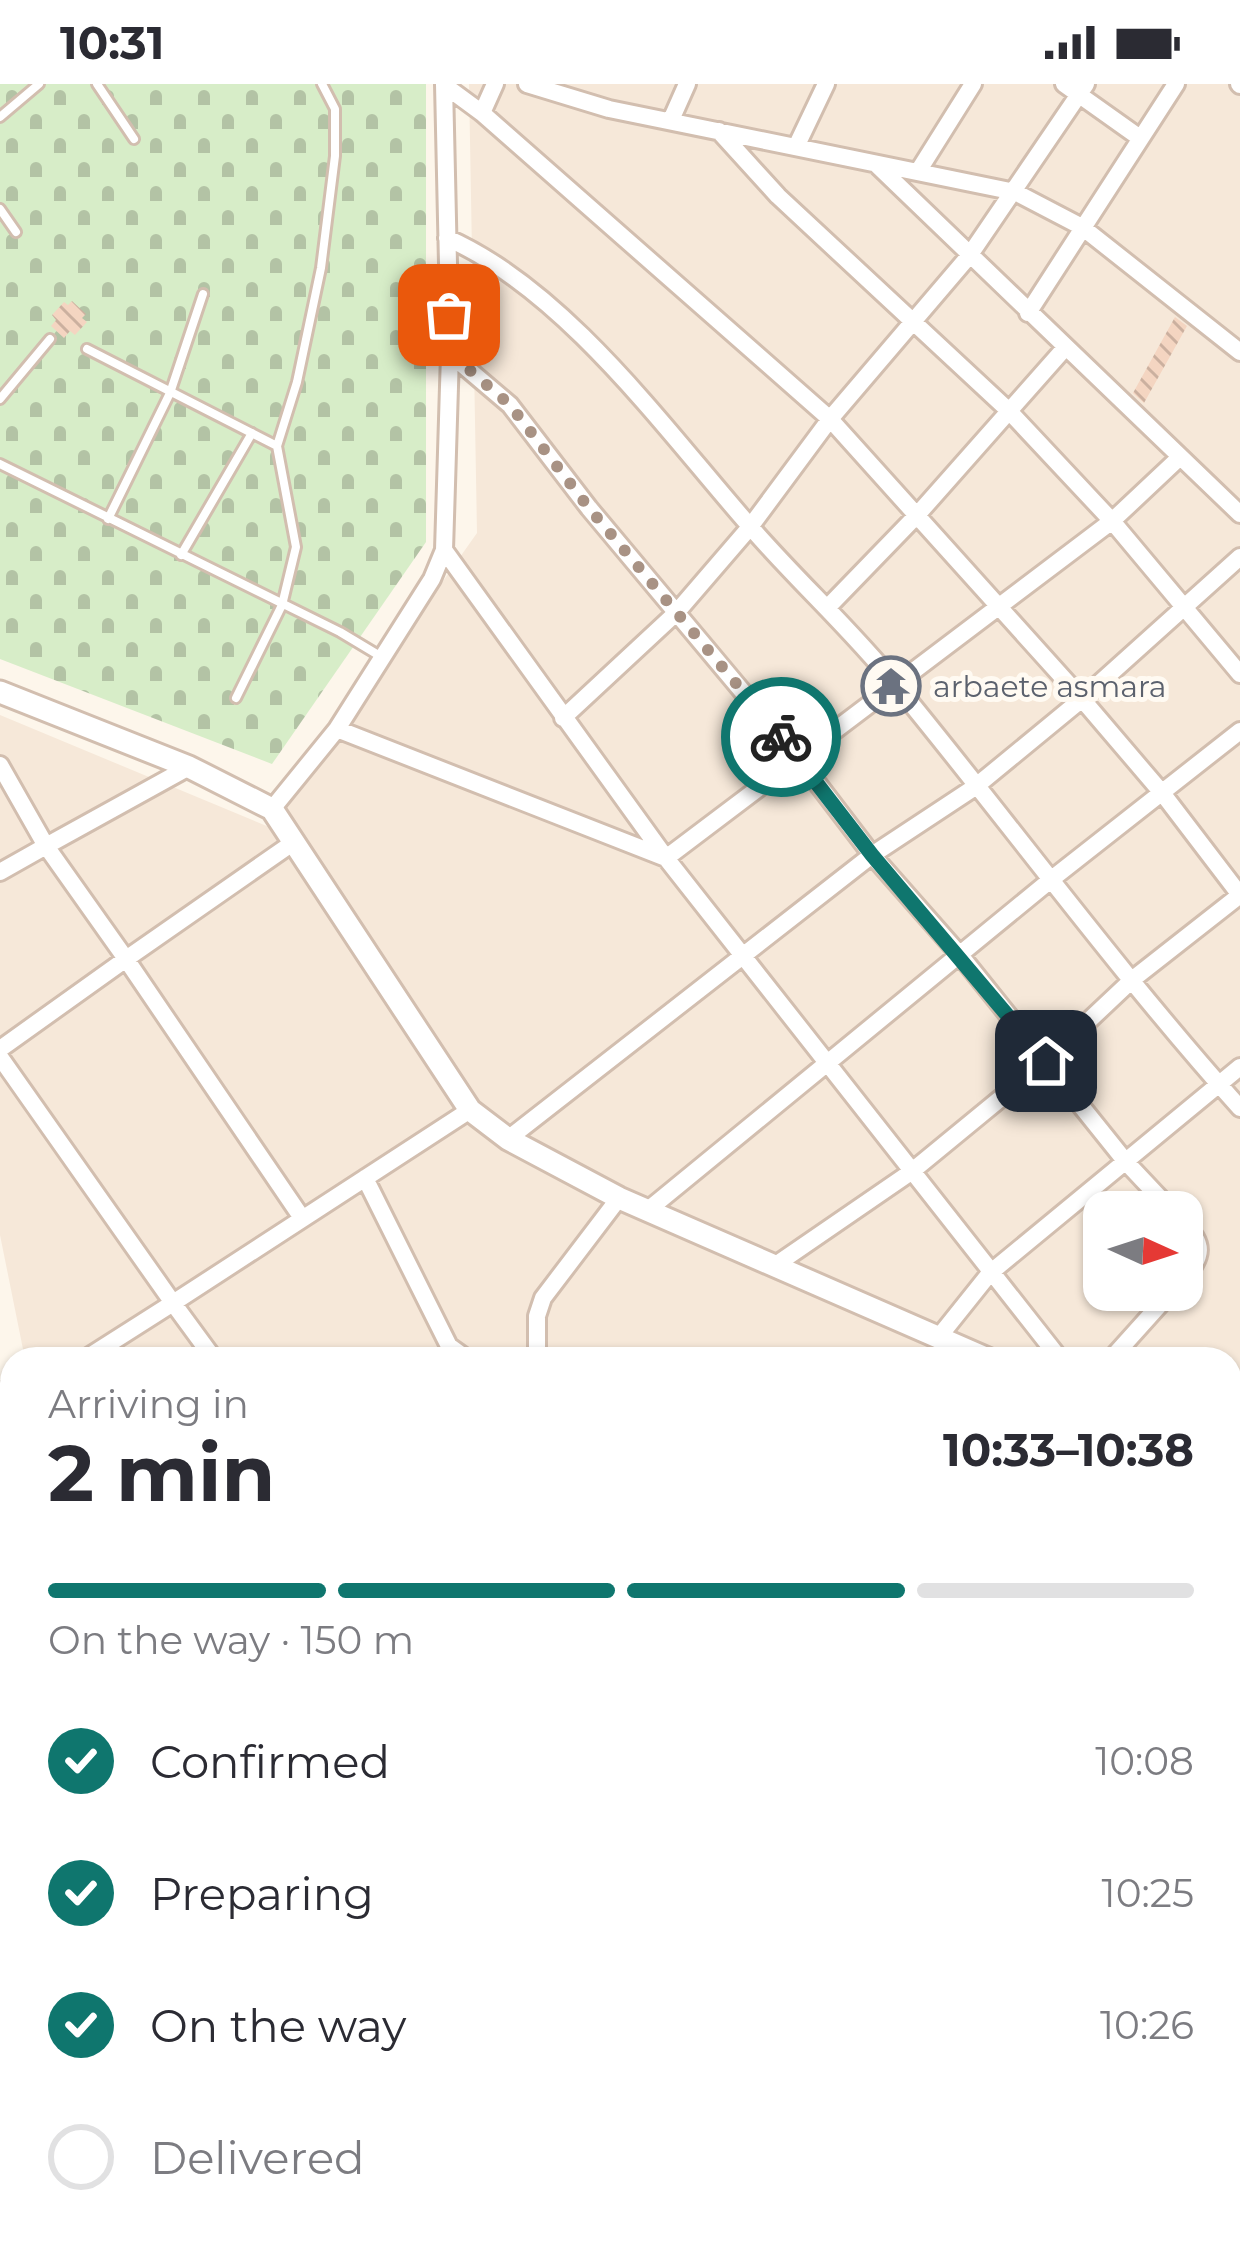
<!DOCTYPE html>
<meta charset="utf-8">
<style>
:root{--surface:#fff;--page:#f2f2f3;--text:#2b2b33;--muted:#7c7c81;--line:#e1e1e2;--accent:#0f766e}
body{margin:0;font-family:Montserrat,sans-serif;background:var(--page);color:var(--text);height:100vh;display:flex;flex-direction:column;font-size:45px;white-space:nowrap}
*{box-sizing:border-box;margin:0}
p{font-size:39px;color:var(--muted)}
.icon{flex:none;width:66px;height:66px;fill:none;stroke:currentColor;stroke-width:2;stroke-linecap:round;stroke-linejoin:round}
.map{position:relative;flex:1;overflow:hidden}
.drawer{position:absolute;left:0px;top:1263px;width:1242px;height:903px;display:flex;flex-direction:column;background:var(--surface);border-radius:36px 36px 0 0;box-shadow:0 3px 9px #0004}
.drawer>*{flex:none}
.needle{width:78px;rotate:93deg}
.fabs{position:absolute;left:1083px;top:1107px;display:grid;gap:24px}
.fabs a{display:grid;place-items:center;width:120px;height:120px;border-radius:24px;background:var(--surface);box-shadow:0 3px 9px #0004;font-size:60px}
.pin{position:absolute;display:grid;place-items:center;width:102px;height:102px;color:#fff;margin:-51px;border-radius:24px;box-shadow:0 6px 18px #0006}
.courier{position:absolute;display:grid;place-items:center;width:120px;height:120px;margin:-60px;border:9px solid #0f766e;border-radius:50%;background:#fff;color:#222;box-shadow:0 3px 15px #0007}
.summary em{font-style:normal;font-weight:700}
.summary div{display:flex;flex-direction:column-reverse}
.summary{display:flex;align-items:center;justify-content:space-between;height:204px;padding:0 48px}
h1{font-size:78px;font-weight:700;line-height:90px}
.bar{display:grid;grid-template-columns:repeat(4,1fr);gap:18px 12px;align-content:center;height:144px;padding:0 48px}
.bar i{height:15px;border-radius:9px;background:var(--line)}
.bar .active{background:var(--accent)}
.bar p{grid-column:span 4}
ol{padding:0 48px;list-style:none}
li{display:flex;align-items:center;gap:36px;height:132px}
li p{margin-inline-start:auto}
li .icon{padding:12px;border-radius:50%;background:var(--accent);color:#fff;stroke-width:4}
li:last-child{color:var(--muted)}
li i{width:66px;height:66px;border:6px solid var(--line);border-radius:50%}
.status{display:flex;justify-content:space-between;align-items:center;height:84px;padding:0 60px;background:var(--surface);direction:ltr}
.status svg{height:33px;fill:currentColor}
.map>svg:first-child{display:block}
.residential{fill:#f6e8d9;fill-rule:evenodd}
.cemetery{fill:url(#cemetery-stones)}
.building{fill:url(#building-back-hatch)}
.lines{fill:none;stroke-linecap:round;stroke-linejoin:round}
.service-casing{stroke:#d2beaf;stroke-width:14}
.minor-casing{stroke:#d2beaf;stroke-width:22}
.tertiary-casing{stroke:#d2beaf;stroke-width:27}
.service{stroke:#fff;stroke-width:8}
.minor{stroke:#fff;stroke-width:16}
.tertiary{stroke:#fff;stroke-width:21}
.done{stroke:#a89284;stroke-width:12;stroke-dasharray:0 21.6}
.route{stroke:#0f766e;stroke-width:15}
.labels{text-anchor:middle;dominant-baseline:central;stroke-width:10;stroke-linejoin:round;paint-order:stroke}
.worship-label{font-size:30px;fill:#5b616d;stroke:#fffaf2;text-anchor:start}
</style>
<div class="status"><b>10:31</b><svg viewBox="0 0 49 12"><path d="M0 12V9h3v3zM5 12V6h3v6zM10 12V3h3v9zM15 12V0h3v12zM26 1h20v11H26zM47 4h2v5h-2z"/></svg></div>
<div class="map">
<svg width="1240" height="2164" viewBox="0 0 1240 2164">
<defs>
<pattern id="cemetery-stones" width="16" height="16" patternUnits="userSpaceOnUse" patternTransform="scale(3)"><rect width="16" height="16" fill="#d7edc8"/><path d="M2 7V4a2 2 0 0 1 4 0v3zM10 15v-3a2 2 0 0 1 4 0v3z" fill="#b3c3a5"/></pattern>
<pattern id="building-back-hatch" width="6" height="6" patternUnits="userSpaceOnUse" patternTransform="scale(3)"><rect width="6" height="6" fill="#f4d5c1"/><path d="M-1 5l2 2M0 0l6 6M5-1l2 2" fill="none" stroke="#cbb09f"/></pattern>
</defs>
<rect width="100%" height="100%" fill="#fdf6eb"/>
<path class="residential" d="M469,0H1240V1941L1230,1963V1275H156L152,1270L142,1275H25L0,1151V631L269,743L477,449ZM1104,1128H1182V1206H1104Z
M471,2154H1148L1144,2164H471Z"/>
<path class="cemetery" d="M0,0H426V458L272,680L0,575Z"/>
<path class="building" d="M72,217L86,230L82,234L87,238L75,251L70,247L64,254L51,242L56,236L52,231L64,218L68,221Z
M1175,233L1187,242L1144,319L1133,309Z"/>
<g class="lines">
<g class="service-casing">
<path id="service" d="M97,0L134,55
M0,33L39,0
M0,125L16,148
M87,265L277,362
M0,315L50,255
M0,380L340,548L380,572
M108,435L170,309L203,210
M181,471L252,349
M236,614L282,521L296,463L277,362L297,298L321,184L335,72V25L322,0"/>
</g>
<g class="minor-casing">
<path id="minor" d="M527,0L609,25L1015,108L1082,143L1240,268
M1064,0L1140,54
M1239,0L1240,1
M444,1L482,29L830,335L1082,615L1163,710L1240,811L1133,895L1046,977L911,1088L777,1180
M482,29L495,0
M671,36L687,0
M719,47L778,112L1008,326L1112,437L1240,590
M796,63L826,0
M876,80L1240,430
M919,86L973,0
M447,154C565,206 664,344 748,440C795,495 850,544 896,601C1011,741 1119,889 1240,1024
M1028,229L1176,0
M450,270L510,321L589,424L798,674L872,771L960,871L1126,1078L1173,1128
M444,466L666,774L1060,1275
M828,523L918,430L1064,265
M563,634L676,529L750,443L830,335L969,172L1086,0
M337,645L666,774L1112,437L1179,374
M0,681L46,762L0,788
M189,683L46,762L126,875L294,758
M272,725L337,645L432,495L444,466L450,270L444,0
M0,965L126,875L302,1134
M0,973L173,1219L470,1026
M508,1055L872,771L975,703L1082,615L1240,473
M365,1094L449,1262L467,1275
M648,1126L1053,794L1240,647
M1182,1137C1205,1161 1204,1171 1182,1196
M938,1254L990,1189L1240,983
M85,1275L173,1219L214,1275
M537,1275V1232L543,1214L619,1114
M1111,1275L1173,1206
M0,1307L4,1327L0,1329
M1230,1490L1240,1498
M0,1758L12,1757
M1230,1907L1240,1890
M1230,1980L1240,2004
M1230,2075L1240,2059
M462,2164L463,2154
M881,2164L882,2154
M1092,2164L1108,2154"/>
</g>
<g class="tertiary-casing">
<path id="tertiary" d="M0,608L189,683L272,725L470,1026L508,1055L619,1114L988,1275
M1230,1362L1240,1365"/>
</g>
<use href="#service" class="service"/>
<use href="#minor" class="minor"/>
<use href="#tertiary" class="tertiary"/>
</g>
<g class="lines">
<path class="done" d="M449,231L451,270L510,321L589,424L781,653"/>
<path class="route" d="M781,653L872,771L1046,977"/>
</g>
<defs>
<g id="temple-ring" transform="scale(3)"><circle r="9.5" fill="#fffaf2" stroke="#6b7280" stroke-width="1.5"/><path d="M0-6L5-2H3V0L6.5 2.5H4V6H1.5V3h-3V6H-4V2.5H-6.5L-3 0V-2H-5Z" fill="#6b7280"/></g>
</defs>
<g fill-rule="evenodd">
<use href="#temple-ring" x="891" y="602"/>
</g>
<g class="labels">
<g class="worship-label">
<text x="933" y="602">arbaete asmara</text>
</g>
</g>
</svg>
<div class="fabs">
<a><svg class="needle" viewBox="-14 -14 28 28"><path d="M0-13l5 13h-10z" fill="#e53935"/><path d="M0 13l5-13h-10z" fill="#7c7c81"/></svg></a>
</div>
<div class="pin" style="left:449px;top:231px;background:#ea580c"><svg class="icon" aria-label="bag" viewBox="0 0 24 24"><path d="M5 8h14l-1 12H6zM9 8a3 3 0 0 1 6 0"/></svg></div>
<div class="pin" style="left:1046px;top:977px;background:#1f2937"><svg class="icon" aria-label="home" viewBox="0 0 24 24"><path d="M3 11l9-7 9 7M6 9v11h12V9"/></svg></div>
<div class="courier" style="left:781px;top:653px"><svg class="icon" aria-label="bike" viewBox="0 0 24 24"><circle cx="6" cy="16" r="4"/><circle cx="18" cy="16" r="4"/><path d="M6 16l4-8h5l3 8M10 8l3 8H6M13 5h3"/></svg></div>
<section class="drawer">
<div class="summary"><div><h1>2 min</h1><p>Arriving in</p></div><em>10:33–10:38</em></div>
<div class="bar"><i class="active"></i><i class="active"></i><i class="active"></i><i></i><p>On the way · 150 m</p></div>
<ol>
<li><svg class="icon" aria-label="check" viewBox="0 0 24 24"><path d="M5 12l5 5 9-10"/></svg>Confirmed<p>10:08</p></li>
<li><svg class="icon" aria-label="check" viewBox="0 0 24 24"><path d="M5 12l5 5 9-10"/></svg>Preparing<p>10:25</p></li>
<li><svg class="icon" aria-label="check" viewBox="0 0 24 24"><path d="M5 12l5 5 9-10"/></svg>On the way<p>10:26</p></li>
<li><i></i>Delivered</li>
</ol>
</section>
</div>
